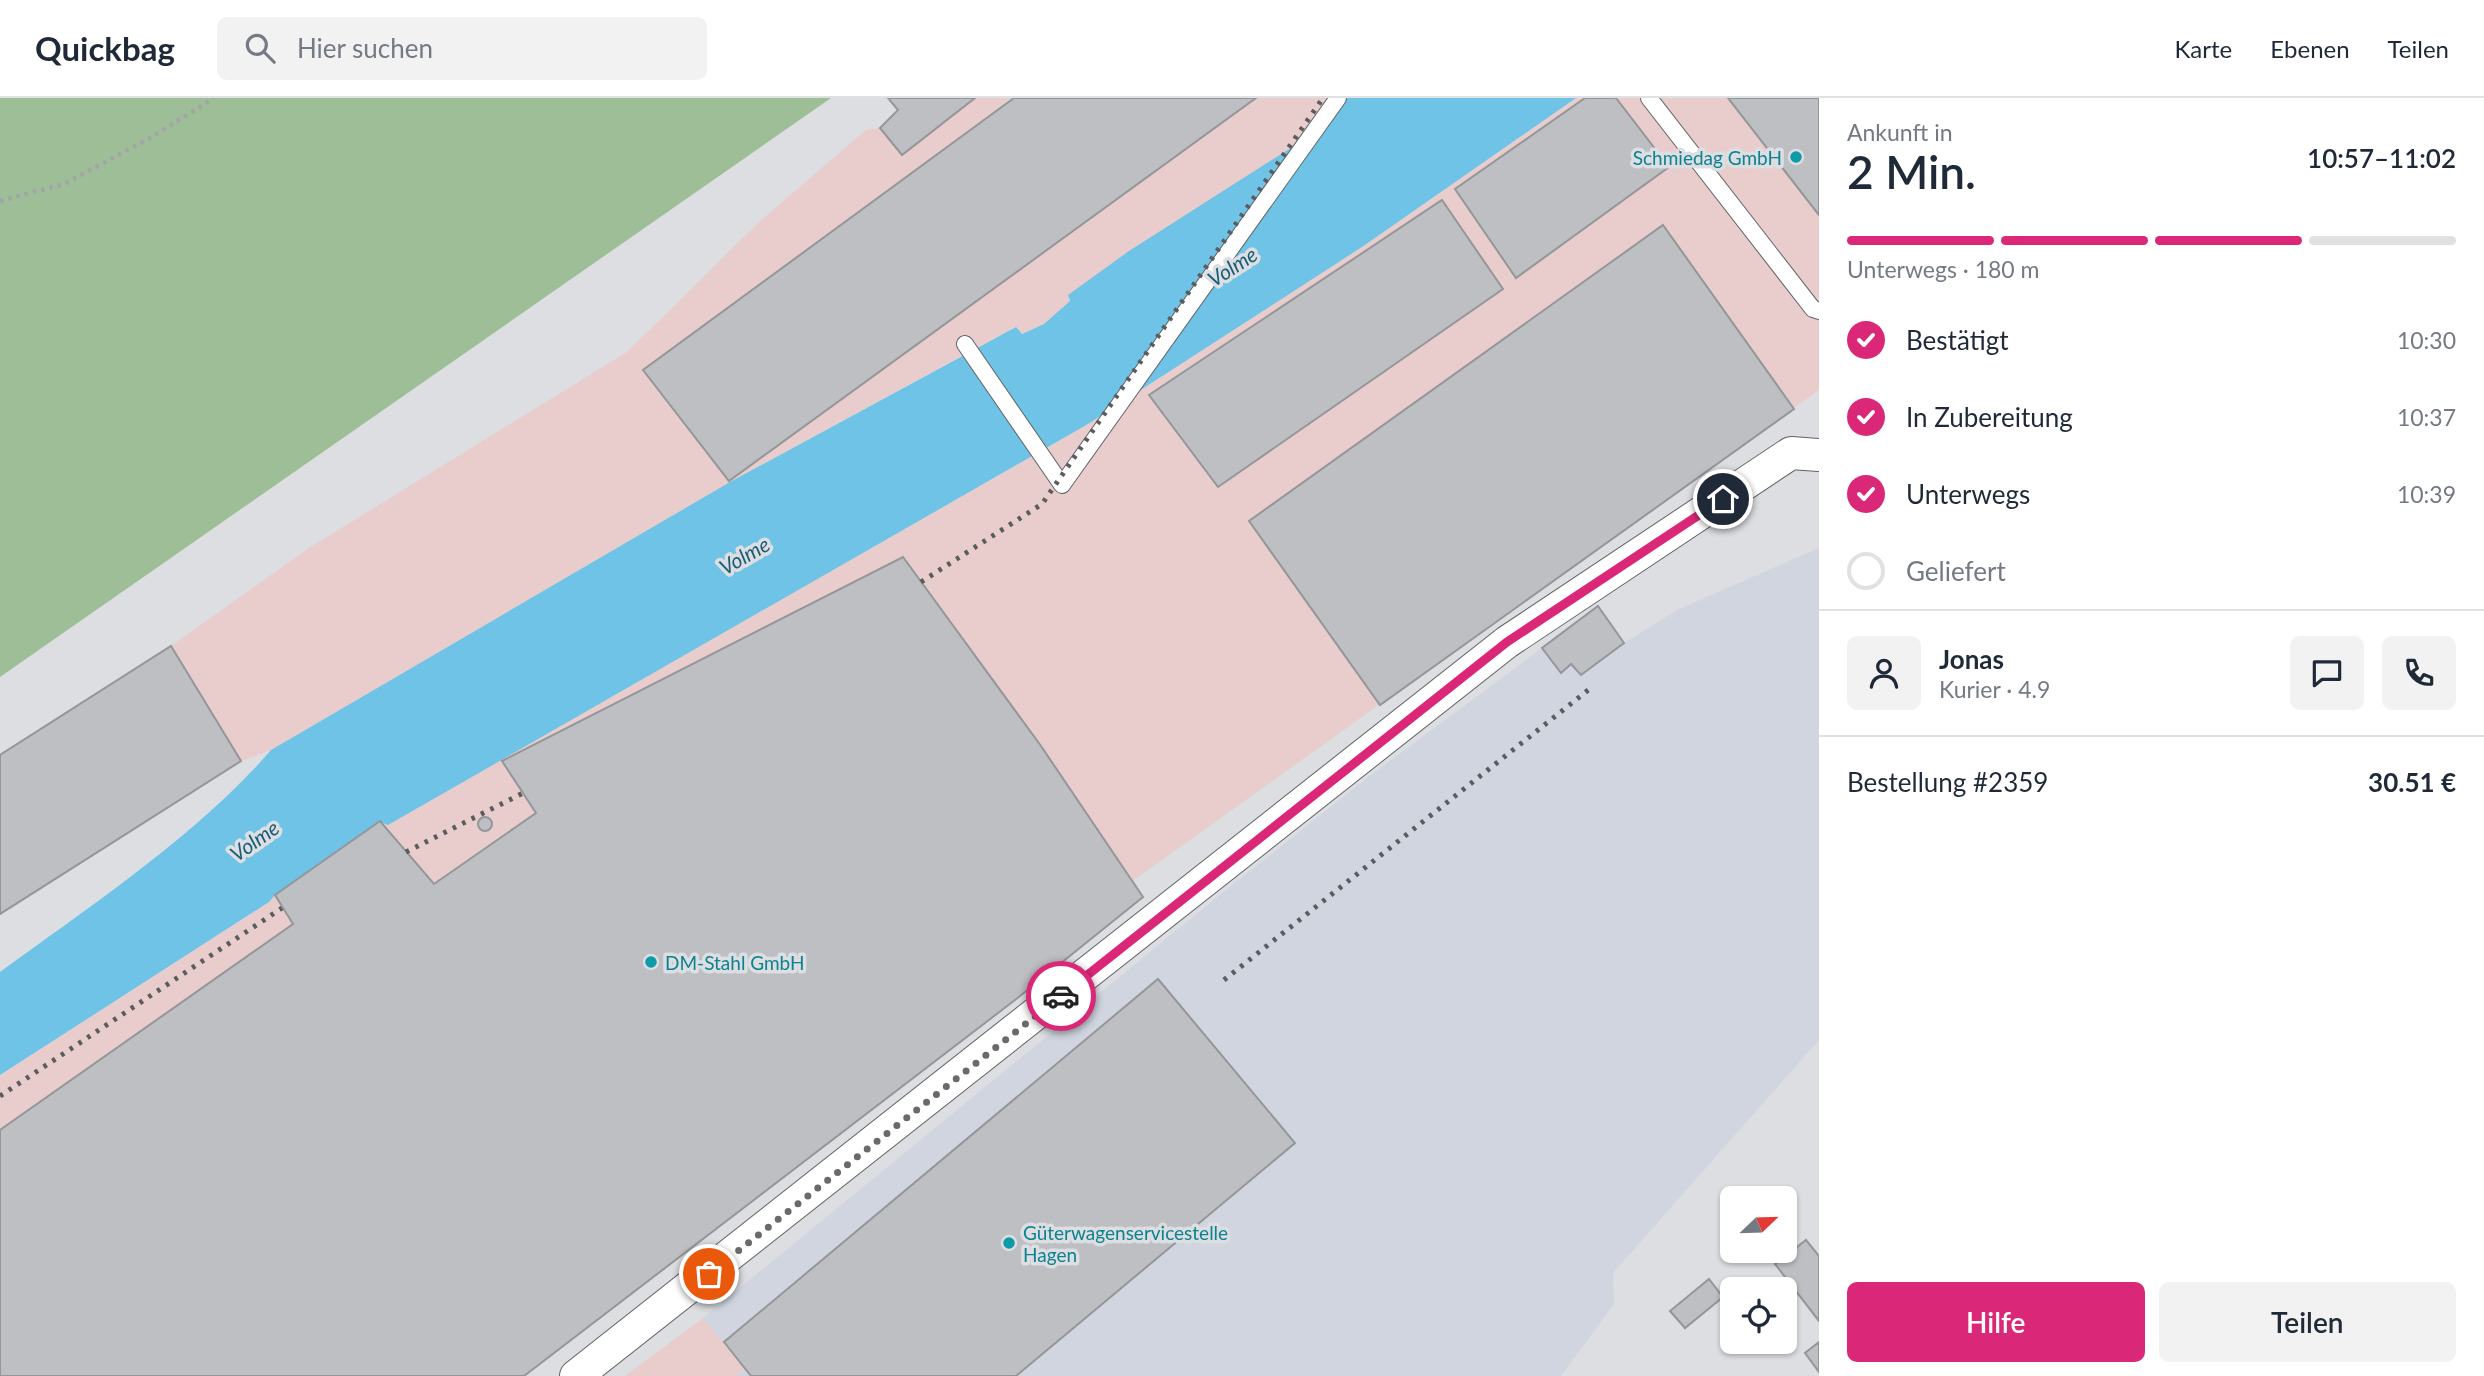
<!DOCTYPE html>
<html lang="de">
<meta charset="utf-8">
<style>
:root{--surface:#fff;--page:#f2f2f3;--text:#1f2937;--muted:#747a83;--line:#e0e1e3;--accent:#db2777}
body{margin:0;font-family:Lato,sans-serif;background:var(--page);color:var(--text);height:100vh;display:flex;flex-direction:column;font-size:26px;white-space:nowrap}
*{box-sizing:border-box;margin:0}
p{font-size:23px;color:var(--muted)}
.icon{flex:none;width:38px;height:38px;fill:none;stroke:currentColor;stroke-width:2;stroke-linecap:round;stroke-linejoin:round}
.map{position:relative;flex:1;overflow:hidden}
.drawer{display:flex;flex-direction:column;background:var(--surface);width:665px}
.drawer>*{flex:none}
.needle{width:46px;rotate:67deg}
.fabs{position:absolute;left:1720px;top:1088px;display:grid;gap:14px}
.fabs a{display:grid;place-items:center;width:77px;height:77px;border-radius:10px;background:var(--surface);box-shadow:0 2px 5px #0004;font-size:35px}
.pin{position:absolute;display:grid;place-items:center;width:60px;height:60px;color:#fff;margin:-30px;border:4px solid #fff;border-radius:50%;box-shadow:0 2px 7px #0007}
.courier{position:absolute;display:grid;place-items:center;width:70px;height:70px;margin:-35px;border:5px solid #db2777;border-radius:50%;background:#fff;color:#222;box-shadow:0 2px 9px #0007}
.headline em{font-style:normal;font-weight:600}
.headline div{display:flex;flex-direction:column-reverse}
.headline{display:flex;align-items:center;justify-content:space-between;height:119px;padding:0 28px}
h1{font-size:46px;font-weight:600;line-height:52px}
.bar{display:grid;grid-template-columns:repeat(4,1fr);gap:10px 7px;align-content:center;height:84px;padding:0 28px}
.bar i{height:9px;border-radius:5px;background:var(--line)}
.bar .on{background:var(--accent)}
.bar p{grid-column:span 4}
.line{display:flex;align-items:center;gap:18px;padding:0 28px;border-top:2px solid var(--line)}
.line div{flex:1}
.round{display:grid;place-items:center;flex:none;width:74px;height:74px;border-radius:10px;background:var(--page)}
ol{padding:0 28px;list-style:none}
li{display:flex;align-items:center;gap:21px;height:77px}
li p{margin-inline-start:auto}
li .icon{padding:7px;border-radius:50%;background:var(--accent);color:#fff;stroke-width:4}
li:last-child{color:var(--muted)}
li i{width:38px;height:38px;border:4px solid var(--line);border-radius:50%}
.primary-button{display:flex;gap:14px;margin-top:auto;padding:14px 28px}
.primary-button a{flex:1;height:80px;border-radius:10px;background:var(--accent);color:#fff;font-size:28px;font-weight:600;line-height:80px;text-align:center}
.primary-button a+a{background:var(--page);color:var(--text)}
header{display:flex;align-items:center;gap:42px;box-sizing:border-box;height:98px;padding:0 35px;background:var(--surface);border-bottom:2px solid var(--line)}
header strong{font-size:33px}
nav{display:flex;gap:38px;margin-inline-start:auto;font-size:24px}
.search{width:490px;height:63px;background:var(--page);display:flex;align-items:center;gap:18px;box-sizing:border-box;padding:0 24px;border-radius:10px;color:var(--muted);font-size:26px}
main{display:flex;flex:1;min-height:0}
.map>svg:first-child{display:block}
.built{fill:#d0d5e0}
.industrial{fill:#e8cdcc}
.green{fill:#9ebe97}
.water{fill:#6ec3e7}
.building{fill:#bebfc3;stroke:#949699;stroke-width:2}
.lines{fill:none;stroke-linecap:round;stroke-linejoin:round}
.service-casing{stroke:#606265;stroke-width:18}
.minor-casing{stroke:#606265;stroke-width:34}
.path{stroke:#a2a4a7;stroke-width:4.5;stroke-dasharray:3.5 5;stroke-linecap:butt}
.service{stroke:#fff;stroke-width:16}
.minor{stroke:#fff;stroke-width:32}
.rail{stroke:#5b5c5e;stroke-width:5;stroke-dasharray:3.5 7;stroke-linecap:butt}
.done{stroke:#696a6c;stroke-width:7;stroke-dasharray:0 12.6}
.route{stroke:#db2777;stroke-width:9}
.culture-dot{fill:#0f9aa8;stroke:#dcdee2;stroke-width:2.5}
.labels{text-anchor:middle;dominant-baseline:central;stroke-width:7;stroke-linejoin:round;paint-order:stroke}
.culture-label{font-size:19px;fill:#0d838f;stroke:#dcdee2;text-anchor:start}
.water-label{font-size:21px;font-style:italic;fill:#1a5d76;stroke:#dcdee2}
</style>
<header>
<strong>Quickbag</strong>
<div class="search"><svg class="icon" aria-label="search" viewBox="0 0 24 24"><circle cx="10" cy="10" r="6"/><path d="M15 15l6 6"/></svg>Hier suchen</div>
<nav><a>Karte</a><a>Ebenen</a><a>Teilen</a></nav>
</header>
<main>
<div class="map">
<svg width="1819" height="1278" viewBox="0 0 1819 1278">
<rect width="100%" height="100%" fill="#dcdee2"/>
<path class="built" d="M1819,450V942L1613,1175L1614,1206L1561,1278H736L745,1271L703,1220L1227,791L1371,677L1542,550L1571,566L1581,577L1624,545L1679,511Z"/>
<path class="industrial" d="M888,0H1347L1322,30L1068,197L1071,203L1044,226L1021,236L1015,229L730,384L271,652L241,663L0,816V657L171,548L309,450L627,254L759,124L867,31L880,30L898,12Z
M1576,0H1819V292L1134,782L1143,799L1015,902L524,1278H0V977L269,804L275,797L380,723L388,726L1088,326L1362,149Z
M703,1220L745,1270L736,1278H625Z"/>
<path class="green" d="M0,0H831L0,579Z"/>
<path class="water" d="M1347,0H1576L1362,149L1088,326L388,727L380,724L275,797L269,804L0,977V874C89,809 199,736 271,652L730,384L1016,229L1022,236L1044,226L1070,203L1068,197L1129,153L1322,30Z"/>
<path class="building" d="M888,0H975L902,57L880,30L898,12Z
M1014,0H1256L729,383L643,272Z
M1585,0H1616L1669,69L1516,180L1455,91Z
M1728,0H1819V117Z
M1442,102L1503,191L1218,389L1149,297Z
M1663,127L1794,311L1380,607L1249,423Z
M903,459L1041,648L1143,799L1015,902L524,1278H0V1032L293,826L275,797L380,723L434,786L536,715L502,663Z
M1598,508L1624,545L1581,577L1571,566L1561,575L1542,550Z
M171,548L241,663L0,816V657Z
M478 726a7 7 0 1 1 14 0a7 7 0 1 1-14 0Z
M1158,881L1295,1045L1016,1278H751L724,1244Z
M1806,1142L1819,1158V1223L1775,1166Z
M1709,1181L1723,1199L1685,1230L1670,1213Z
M1819,1244V1274L1805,1255Z"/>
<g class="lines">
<g class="service-casing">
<path id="service" d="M1649,0L1813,211L1819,213
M965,246L1062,387L1338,0"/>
</g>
<g class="minor-casing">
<path id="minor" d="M576,1278L1507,544L1791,355L1819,357"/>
</g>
<path class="path" d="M0,103L64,86L150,40L214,0"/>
<use href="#service" class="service"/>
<use href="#minor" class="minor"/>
<path class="rail" d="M921,484L1042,406L1323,0
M406,754L523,695
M1224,882L1592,589
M0,998L282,810"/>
</g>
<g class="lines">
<path class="done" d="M709,1176L1061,898"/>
<path class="route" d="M1061,898L1507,544L1723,401"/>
</g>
<g class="culture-dot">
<circle cx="1796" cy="59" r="7"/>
<circle cx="651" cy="864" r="7"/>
<circle cx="1009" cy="1145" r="7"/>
</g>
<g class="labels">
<g class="culture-label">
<text x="1782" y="59" text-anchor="end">Schmiedag GmbH</text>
<text x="665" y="864">DM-Stahl GmbH</text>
<text x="1023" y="1134">Güterwagenservicestelle<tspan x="1023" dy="22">Hagen</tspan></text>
</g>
<g class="water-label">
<text transform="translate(1232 168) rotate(-33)">Volme</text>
<text transform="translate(744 457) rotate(-30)">Volme</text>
<text transform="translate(254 742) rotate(-35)">Volme</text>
</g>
</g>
</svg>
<div class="fabs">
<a><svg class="needle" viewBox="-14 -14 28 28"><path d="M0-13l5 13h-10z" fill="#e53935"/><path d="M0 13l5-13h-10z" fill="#747a83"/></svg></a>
<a><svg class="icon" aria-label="locate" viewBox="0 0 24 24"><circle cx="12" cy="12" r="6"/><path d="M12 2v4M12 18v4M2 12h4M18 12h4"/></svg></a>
</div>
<div class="pin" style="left:709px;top:1176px;background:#ea580c"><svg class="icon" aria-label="bag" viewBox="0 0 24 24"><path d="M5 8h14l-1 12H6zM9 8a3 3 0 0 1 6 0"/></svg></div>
<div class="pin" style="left:1723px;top:401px;background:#1f2937"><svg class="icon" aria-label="home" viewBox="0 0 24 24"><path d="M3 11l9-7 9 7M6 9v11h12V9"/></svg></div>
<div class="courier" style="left:1061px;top:898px"><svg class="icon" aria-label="car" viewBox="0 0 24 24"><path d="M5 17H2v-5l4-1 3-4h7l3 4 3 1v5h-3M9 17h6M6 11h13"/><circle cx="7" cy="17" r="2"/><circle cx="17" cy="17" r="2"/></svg></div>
</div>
<section class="drawer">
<div class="headline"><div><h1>2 Min.</h1><p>Ankunft in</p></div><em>10:57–11:02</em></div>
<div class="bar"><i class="on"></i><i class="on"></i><i class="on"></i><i></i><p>Unterwegs · 180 m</p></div>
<ol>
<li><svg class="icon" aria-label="check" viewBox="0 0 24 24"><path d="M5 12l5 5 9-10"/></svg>Bestätigt<p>10:30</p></li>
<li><svg class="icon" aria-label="check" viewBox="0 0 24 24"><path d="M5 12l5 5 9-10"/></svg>In Zubereitung<p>10:37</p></li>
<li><svg class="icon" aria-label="check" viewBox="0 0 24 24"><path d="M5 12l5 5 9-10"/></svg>Unterwegs<p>10:39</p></li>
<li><i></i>Geliefert</li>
</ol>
<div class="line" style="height:126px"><a class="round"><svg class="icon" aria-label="person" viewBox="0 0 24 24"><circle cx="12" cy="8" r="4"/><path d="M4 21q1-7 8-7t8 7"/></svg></a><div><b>Jonas</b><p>Kurier · 4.9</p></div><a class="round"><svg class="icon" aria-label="chat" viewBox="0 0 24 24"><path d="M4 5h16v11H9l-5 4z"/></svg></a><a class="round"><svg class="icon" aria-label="phone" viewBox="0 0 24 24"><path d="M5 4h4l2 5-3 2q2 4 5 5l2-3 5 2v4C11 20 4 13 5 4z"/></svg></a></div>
<div class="line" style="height:91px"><div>Bestellung #2359</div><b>30.51 €</b></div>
<div class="primary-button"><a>Hilfe</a><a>Teilen</a></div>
</section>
</main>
